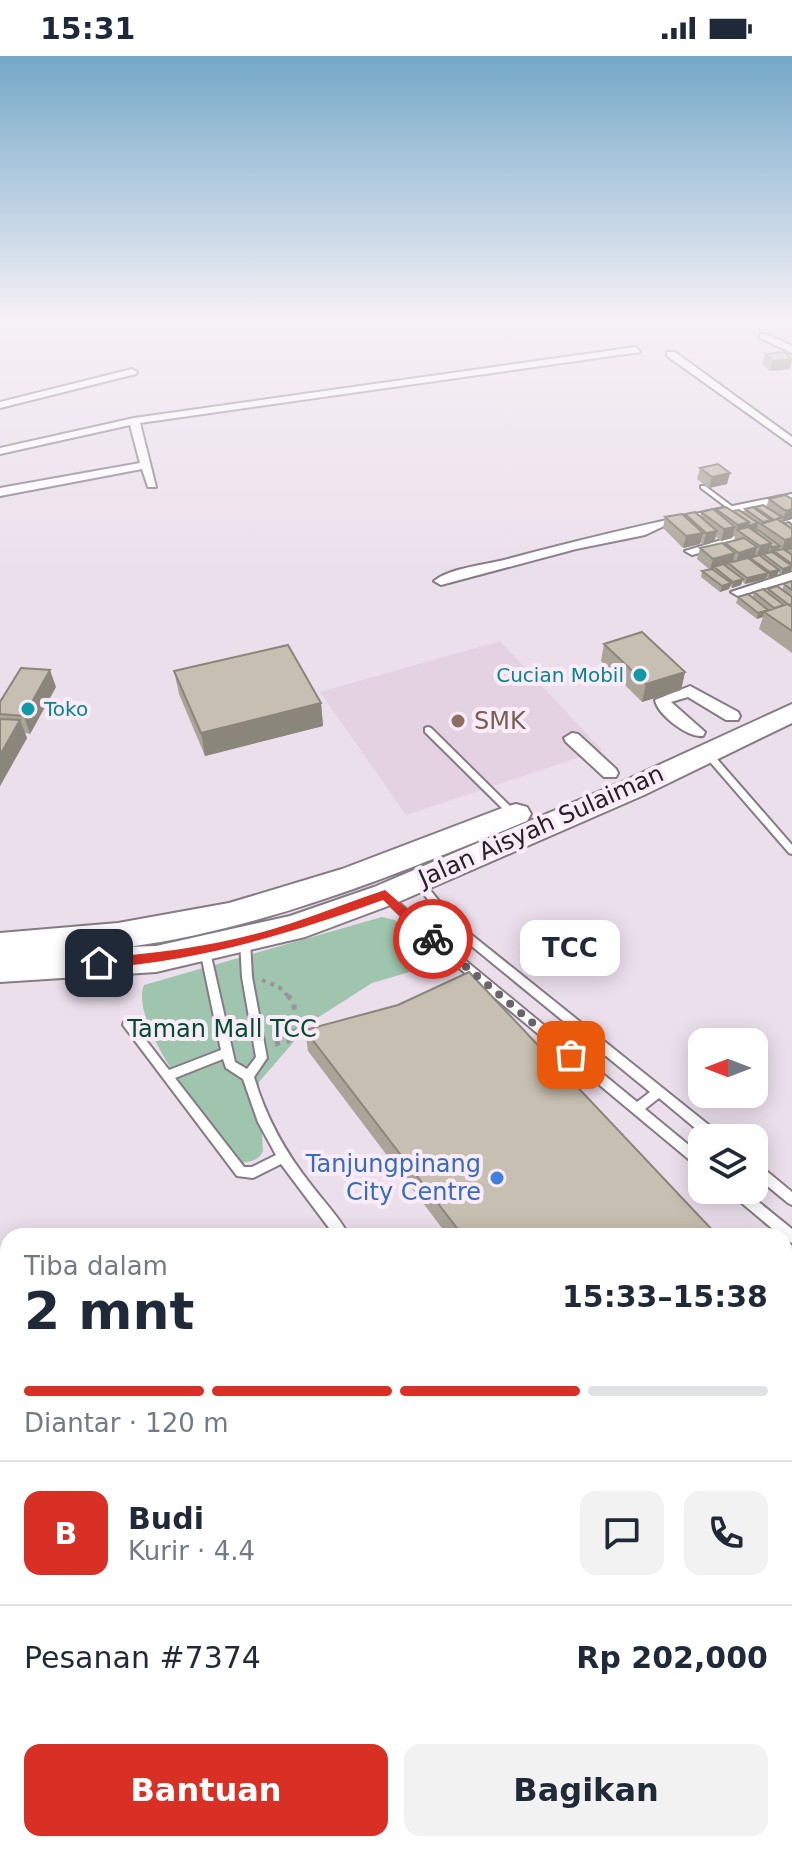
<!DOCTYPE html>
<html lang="id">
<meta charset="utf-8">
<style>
:root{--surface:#fff;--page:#f2f2f3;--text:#1f2937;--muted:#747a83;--line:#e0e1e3;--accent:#d93025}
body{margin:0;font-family:"DejaVu Sans",sans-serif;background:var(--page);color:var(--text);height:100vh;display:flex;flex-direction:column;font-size:30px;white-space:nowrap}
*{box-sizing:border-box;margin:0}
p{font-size:26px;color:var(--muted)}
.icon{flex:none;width:44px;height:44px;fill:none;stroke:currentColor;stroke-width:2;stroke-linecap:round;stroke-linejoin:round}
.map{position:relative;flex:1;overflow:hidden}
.side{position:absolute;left:0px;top:1172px;width:792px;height:624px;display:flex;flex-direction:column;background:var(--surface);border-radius:24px 24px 0 0;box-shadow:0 4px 20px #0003}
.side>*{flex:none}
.needle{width:52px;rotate:270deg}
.controls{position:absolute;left:688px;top:972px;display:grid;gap:16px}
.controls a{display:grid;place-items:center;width:80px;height:80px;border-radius:16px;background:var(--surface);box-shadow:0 4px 20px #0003;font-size:40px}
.pin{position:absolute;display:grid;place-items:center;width:68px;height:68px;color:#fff;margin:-34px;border-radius:16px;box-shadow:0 4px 12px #0006}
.courier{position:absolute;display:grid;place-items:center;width:80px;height:80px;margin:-40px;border:6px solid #d93025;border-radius:50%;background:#fff;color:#222;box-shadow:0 2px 10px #0007}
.bubble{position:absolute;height:56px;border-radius:16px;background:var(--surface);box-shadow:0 4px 20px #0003;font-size:26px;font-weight:600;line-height:56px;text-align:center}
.overview em{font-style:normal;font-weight:600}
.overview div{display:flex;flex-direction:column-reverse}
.overview{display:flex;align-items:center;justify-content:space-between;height:136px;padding:0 24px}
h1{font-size:52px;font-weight:600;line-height:60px}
.bar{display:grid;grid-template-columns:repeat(4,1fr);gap:12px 8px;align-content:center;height:96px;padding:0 24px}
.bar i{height:10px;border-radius:6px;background:var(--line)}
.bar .on{background:var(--accent)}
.bar p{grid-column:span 4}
.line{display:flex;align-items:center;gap:20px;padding:0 24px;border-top:2px solid var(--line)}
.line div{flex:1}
.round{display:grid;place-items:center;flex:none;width:84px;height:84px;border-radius:16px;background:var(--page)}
.cta{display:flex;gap:16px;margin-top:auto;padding:16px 24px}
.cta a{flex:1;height:92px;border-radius:16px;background:var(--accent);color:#fff;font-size:32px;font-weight:600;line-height:92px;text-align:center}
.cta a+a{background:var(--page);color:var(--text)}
.status{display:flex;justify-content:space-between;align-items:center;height:56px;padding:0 40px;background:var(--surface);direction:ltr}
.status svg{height:22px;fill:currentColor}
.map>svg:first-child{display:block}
.built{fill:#e4d2e3}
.green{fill:#9fc5af}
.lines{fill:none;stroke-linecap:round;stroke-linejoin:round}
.service-casing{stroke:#857a85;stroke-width:4}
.minor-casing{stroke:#857a85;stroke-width:4}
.trunk-casing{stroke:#857a85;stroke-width:4}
.path-far1{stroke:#9a919a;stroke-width:4;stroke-dasharray:4 5;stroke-linecap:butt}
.path{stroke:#9a919a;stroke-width:5;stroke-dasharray:5 7;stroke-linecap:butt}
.service{fill:#fff;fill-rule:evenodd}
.minor{fill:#fff;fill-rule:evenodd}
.trunk{fill:#fff;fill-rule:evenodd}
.wall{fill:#aba498}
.shaded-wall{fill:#8b867c}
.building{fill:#c7bfb1;stroke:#8b867c;stroke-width:2}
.route{fill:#d93025}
.done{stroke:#6c646c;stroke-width:8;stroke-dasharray:0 14.4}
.culture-dot{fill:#0f9aa8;stroke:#f9ecf8;stroke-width:3}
.education-dot{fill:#8d6e63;stroke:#f9ecf8;stroke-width:3}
.shop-dot{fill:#3f7fe0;stroke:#f9ecf8;stroke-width:3}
.labels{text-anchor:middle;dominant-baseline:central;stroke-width:8;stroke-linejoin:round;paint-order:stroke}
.far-culture-label{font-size:20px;fill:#0d838f;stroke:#f9ecf8;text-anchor:end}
.education-label{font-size:24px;fill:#785e54;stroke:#f9ecf8;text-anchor:start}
.street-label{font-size:24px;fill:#272227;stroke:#f9ecf8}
.park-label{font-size:24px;fill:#034c30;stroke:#f9ecf8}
.shop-label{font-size:24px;fill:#366cbe;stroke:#f9ecf8;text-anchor:end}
</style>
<div class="status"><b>15:31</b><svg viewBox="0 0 49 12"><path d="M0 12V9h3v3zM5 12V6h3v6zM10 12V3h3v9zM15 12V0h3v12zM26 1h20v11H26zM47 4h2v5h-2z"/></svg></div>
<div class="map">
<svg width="792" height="1796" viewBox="0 0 792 1796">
<rect width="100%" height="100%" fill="#ebdfeb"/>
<path class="built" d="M500,585L602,694L406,759L320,636Z"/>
<path class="green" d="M382,861L395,864L444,906L372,927L311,966L259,1026L263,1095C259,1105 250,1106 239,1107C213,1073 128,969 144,929Z"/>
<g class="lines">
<g class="service-casing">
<path id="service" d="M701,430H705L737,454V456H733L701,432Z
M428,671L431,672L517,757L518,759L517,761H511L425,676V672Z
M707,694L710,695L792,789V798L789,797L704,699L703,697Z
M418,822L421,823L458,868L720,1078L722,1082H707L659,1042L645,1053L702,1100V1112L698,1111L435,892L381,840L386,836L389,838L443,886L637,1046L650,1036L452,874L415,827L413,825L415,823Z
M245,881L250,885L252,921L267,1002L254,1021C266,1062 285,1096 312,1130C324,1146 340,1162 349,1180H335L281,1108L253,1122L237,1120L123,969L124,966L128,965L132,966L169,1014L221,994L200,894L201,891H209L235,1006L247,1013L256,1001L242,921L240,885ZM223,1003L226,1012L243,1023L258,1066L276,1099L252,1111H244L175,1022Z
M754,1107L758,1108L792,1136V1149L788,1147L754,1119Z
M729,1134H744L792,1173V1187L784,1182V1180H781L731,1138Z
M8,1346V1361L0,1365V1350Z"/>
</g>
<g class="minor-casing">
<path id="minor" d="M760,278H766L792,290V297L760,282Z
M636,291L640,296L140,367L156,431H148L142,413L0,440V432L140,407L130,369L0,398V392L134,362Z
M667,296H675L792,381V389L667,300Z
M132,313L137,316L136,318L0,352V346Z
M792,438V446L664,470L645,479L576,493L441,529L434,525C450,512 484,509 504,504C600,478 695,457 792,438Z
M792,463V471L692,499L685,495Z
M792,516V524L738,540L731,536Z
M690,630L738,656L740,660L738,664H726L688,641L671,646L705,676L703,680C688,682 658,659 655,644Z
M572,677L578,678L616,713L618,717L616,721H604L566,686L564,682Z
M0,1726L8,1729V1788H39L42,1796H5L2,1788L5,1779L0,1777Z
M784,1729L792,1732V1774L784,1771Z
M426,1788H465L468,1796H429Z
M503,1788H537L539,1796H505Z"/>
</g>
<g class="trunk-casing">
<path id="trunk" d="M792,648V667L644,739L396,847L305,881L156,916L0,926V877L118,867L229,847L342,813L505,751L516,748L527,751L531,758L527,765C397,818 267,872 128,891L156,890L290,860L374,831L624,725Z"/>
</g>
<path class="path-far1" d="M262,924L279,931L290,942"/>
<path class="path" d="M275,988L288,985L295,979L294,946L288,940"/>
<use href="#service" class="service"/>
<use href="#minor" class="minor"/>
<use href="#trunk" class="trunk"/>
</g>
<path class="wall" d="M765,298L790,313L770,315L762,308Z
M700,412L727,428L709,432L697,423Z
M769,443H792L782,466L791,468L792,466V515L791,514L790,516L781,519L778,516L777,520L768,522L766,521V523L745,528L742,525L741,529L732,532L730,530L729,533L720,536L701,521L702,515L709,513L697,503L700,492L725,489V487L734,484L735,481L733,479L732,482L721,485L716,481L714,486L703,489L700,486V488L683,492L663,472L665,461L684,460L685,458L700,460L701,456L716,455V453L744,457L745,453L766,451Z
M792,525V597L759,573L763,561L757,563L736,547L738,541L752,542L754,536H767L768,533L782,534L784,528Z
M604,588L685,616L681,634L642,646L601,605Z
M174,615L321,647L323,670L205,700L179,638Z
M56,631L30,678L25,677L27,682L0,730V646Z
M305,974L718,1180H448L308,995Z
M591,1788H645L651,1796H584Z
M687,1788H750L751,1796H681Z"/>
<path class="shaded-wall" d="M792,303L790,313L770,315L773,305Z
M730,417L727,428L709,432L712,421Z
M792,453V463L782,466L786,455Z
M749,466L745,478L737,474L735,481L738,469Z
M758,467L757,473L747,476L748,470Z
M735,471L732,482L721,485L724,473Z
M717,475L714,486L703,489L706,477Z
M703,477L700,488L683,492L686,480Z
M792,482V493L781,496L785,484Z
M771,487L768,498L756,501L760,490Z
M780,490L778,495L769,498L771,492Z
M757,491L754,503L750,502V504L735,508L739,497Z
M735,497L732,509L728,507L727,510L716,513L714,511L713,513L710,514L713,503Z
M792,510L790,516L781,519L783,513Z
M779,514L777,520L768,522L770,516Z
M768,517L766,523L745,528L747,522Z
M743,523L741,529L732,532L733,526Z
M731,527L729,533L720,536L722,530Z
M764,556L763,561L757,563L758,557Z
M50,614L56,631L30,678L24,660Z
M685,616L681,634L642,646L646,628Z
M321,647L323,670L205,700L201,677Z
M20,664L27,682L0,730V699Z
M8,1426V1437L1,1442L0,1431Z
M8,1525V1534L0,1539V1530Z
M311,1788H315L321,1796H317Z"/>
<path class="building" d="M785,296L792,303L773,305L765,298Z
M718,408L730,417L712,421L700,412Z
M785,439L792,443V453L786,455L769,443Z
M763,449L782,461L774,464L755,451Z
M726,451L749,466L738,469L716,453Z
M753,451L771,464L763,466L745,453Z
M713,453L735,471L724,473L701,456Z
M739,454L758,467L748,470L749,466L733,455Z
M695,456L717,475L706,477L685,458Z
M682,458L703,477L686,480L665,461Z
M777,463L792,473V482L785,484L761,468Z
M789,466L792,469V473L784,467Z
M748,471L771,487L760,490L737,474Z
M758,474L780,490L770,491L771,487L755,475Z
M744,482L757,491L739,497L725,487Z
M722,487L735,497L713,503L700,492Z
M783,493L792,499V508L774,495Z
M772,496L792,510L783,513L763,498Z
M759,499L779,514L770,516L750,502Z
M748,502L768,517L747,522L728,507Z
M723,508L743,523L733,526L714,511Z
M712,513L731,527L722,530L702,515Z
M792,525V534L784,528Z
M777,530L792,541V548L789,549L768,533Z
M763,533L784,549L774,552L754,536Z
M748,538L768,554L758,557L738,541Z
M787,548L792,551V575L764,556Z
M642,576L685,616L646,628L604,588Z
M288,589L321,647L201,677L174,615Z
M21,612L50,614L24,660L0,658V646Z
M0,663L20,664L0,699Z
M469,916L718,1180H463L305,974L398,949Z
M784,1250L792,1259V1523L784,1531Z
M6,1377L8,1383V1426L0,1431V1380Z
M8,1487V1525L0,1530V1492Z
M8,1542V1582L5,1584L0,1566V1547Z
M210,1788H219L214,1794Z
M229,1788H280L274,1796H223Z
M299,1788H311L317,1796H293Z
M599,1788H645L651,1796H591Z
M696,1788H750L753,1792L751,1796H690Z"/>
<linearGradient id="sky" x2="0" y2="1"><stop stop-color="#74a8c8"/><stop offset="0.51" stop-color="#f6f1f6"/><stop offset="1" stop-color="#f6f1f6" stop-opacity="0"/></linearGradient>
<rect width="792" height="515" fill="url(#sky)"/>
<path class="route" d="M385,834L438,880V887H429L383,844C290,878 199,905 99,912L93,907L99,902C164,897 230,888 292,867C323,857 354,844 385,834Z"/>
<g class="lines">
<path class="done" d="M433,883L571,999"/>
</g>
<g class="culture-dot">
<circle cx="640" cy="619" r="8"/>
<circle cx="28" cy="653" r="8"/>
</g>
<circle class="education-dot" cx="458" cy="665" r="8"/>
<circle class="shop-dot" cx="497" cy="1122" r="8"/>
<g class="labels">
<g class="far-culture-label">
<text x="624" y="619">Cucian Mobil</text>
<text x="44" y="653" text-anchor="start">Toko</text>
</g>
<g class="education-label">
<text x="474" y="665">SMK</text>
</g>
<g class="street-label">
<text transform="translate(541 770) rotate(-24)">Jalan Aisyah Sulaiman</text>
</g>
<g class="park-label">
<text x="222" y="973">Taman Mall TCC</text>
</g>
<g class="shop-label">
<text x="481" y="1108">Tanjungpinang<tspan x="481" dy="28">City Centre</tspan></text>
</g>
</g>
</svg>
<div class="controls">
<a><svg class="needle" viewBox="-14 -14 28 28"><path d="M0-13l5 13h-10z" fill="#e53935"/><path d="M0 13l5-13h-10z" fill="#747a83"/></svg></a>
<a><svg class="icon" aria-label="layers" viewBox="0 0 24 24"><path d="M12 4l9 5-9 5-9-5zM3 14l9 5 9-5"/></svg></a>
</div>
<div class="pin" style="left:571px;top:999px;background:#ea580c"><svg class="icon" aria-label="bag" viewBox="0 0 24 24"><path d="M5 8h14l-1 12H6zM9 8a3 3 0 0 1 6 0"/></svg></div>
<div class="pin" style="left:99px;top:907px;background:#1f2937"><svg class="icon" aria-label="home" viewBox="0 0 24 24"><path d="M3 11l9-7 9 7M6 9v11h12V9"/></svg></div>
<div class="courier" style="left:433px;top:883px"><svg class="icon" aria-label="bike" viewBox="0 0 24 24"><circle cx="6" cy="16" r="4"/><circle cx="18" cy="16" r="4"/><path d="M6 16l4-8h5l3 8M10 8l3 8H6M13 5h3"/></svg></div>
<div class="bubble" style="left:520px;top:864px;width:100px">TCC</div>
<section class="side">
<div class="overview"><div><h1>2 mnt</h1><p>Tiba dalam</p></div><em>15:33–15:38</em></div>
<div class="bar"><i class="on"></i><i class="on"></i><i class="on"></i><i></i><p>Diantar · 120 m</p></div>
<div class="line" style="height:144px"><b class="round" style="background:var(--accent);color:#fff">B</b><div><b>Budi</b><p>Kurir · 4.4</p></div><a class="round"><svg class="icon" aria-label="chat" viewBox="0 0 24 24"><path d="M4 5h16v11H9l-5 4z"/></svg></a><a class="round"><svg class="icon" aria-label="phone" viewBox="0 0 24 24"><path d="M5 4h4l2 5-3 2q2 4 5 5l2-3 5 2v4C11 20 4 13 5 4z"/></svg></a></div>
<div class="line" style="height:104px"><div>Pesanan #7374</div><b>Rp 202,000</b></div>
<div class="cta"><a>Bantuan</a><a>Bagikan</a></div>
</section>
</div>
